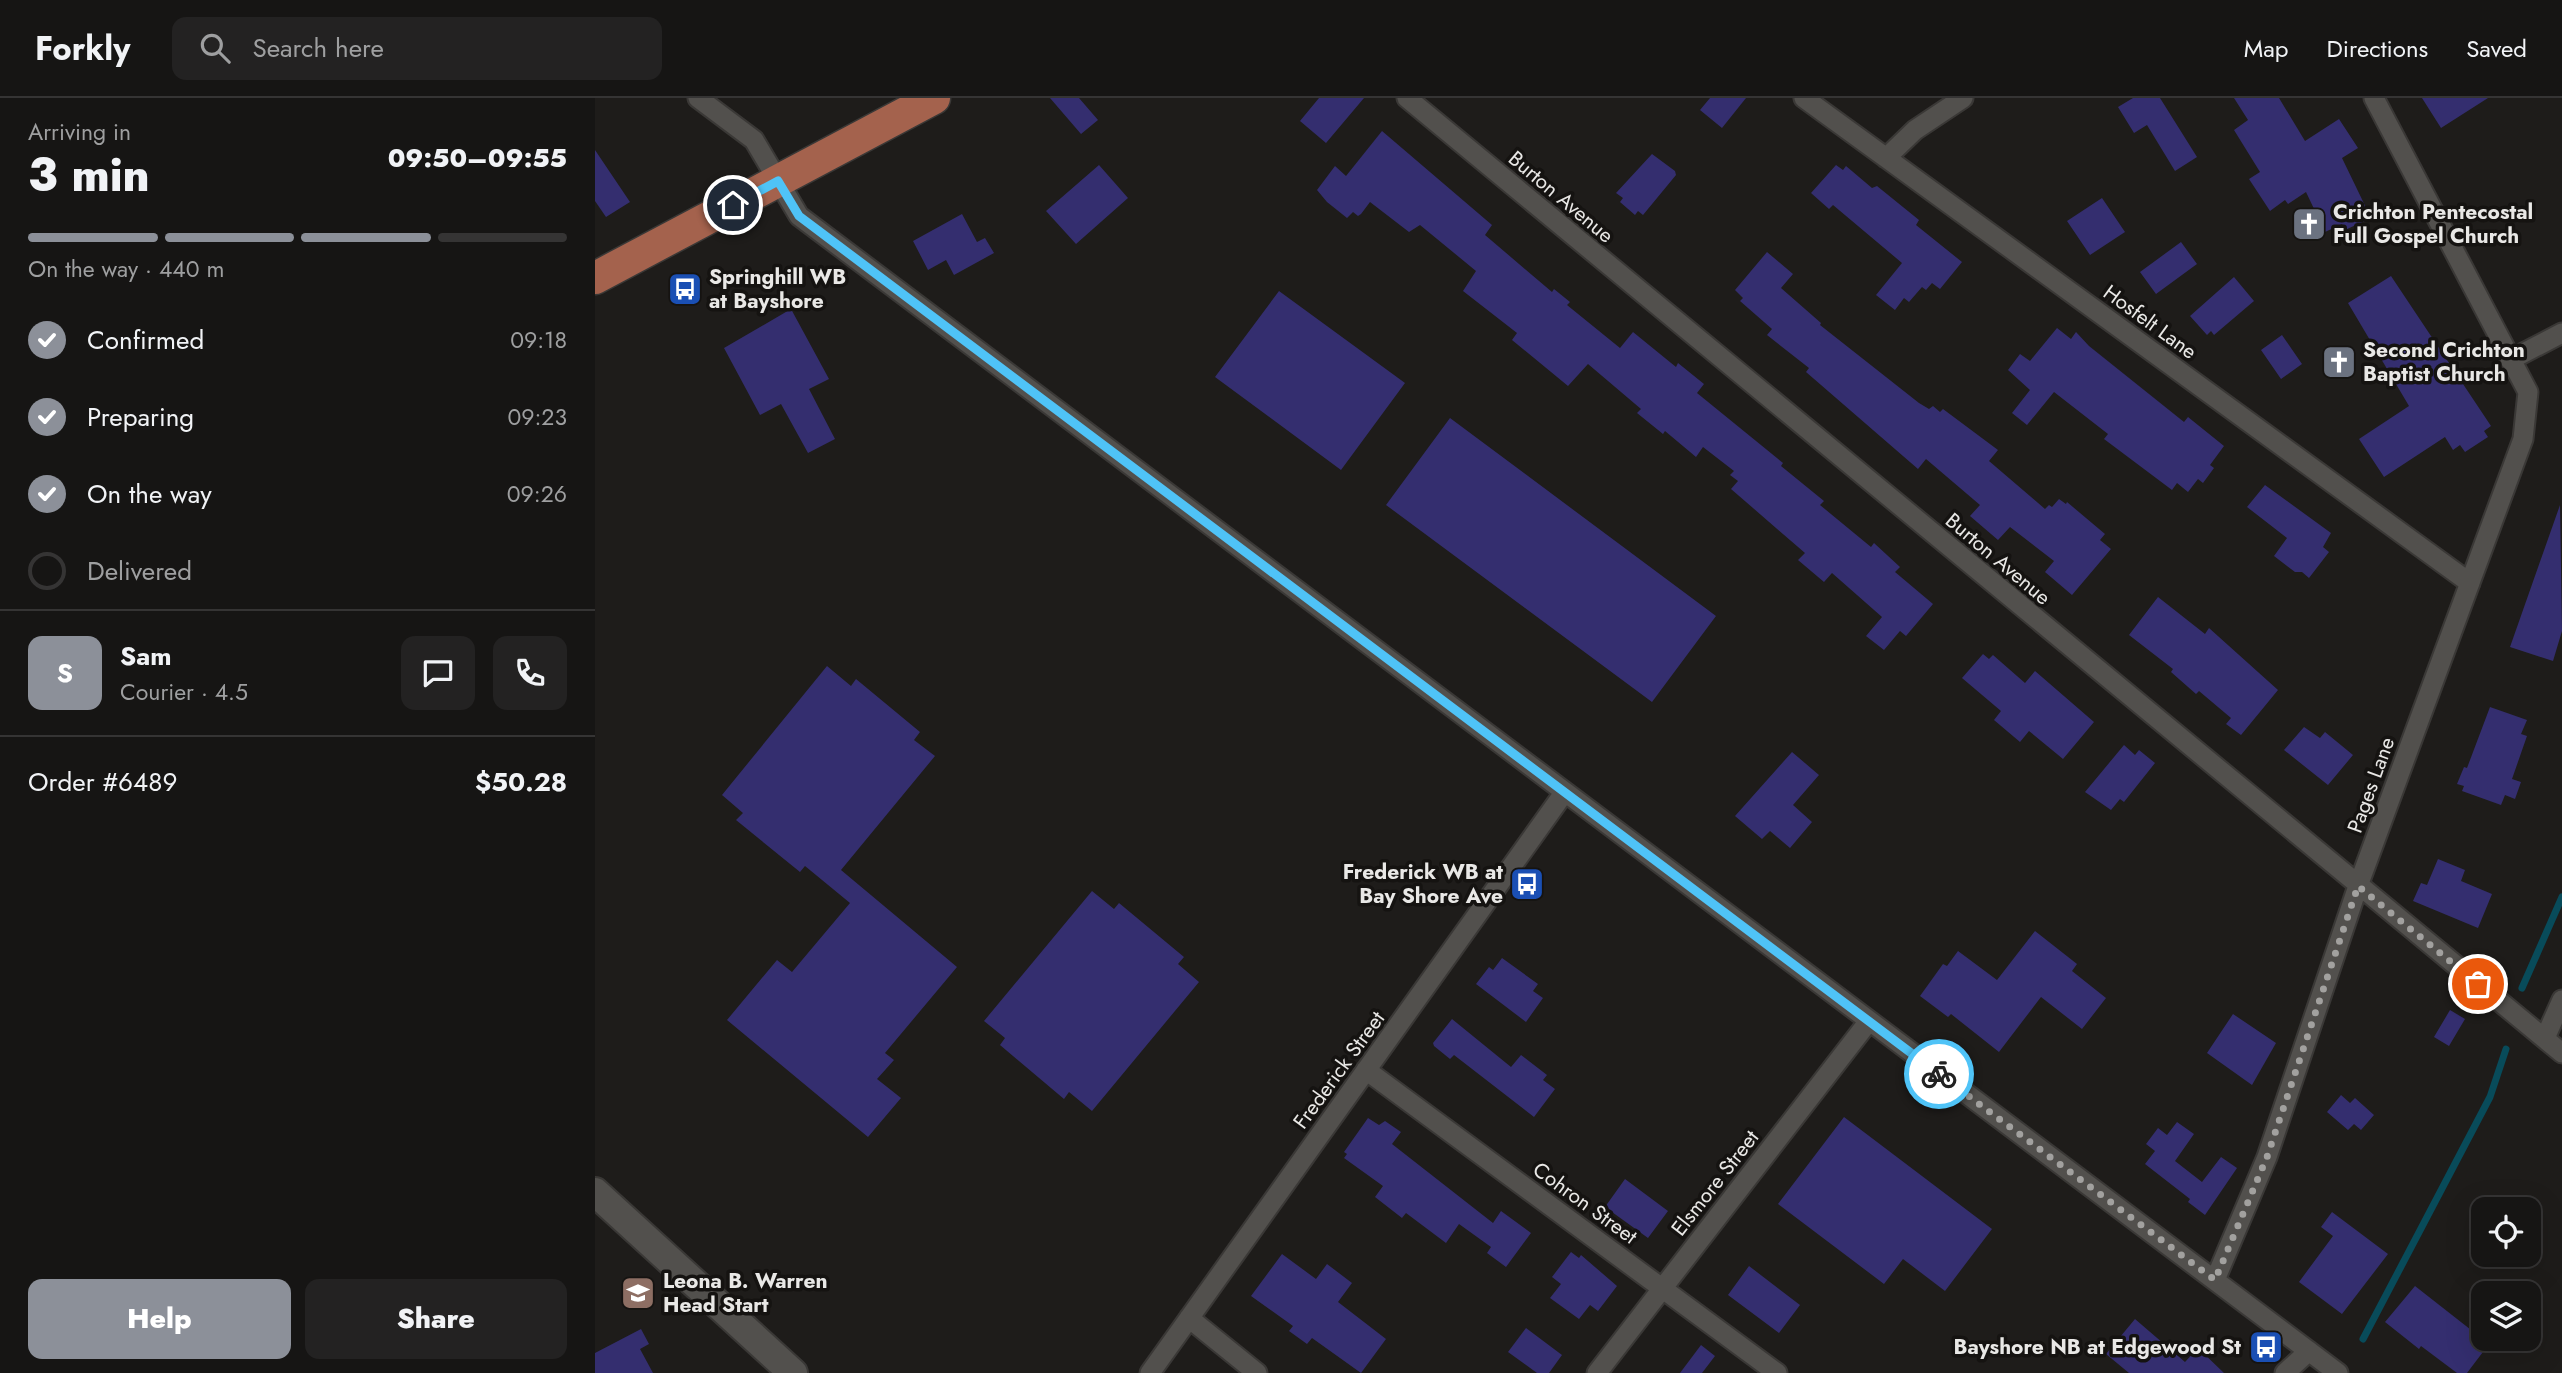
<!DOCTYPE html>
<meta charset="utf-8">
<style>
:root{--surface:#161514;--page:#232222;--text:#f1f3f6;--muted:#9e9fa0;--line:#353434;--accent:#8c9099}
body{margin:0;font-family:Jost,sans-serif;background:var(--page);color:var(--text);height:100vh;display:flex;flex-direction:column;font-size:26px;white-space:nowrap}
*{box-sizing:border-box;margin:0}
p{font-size:23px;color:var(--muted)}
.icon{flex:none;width:38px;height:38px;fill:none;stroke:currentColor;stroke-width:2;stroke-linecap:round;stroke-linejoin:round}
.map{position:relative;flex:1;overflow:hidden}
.drawer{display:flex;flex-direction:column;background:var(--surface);width:595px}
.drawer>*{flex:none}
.buttons{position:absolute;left:1876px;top:1099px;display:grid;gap:14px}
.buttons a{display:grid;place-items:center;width:70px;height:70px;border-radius:14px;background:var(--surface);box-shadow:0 7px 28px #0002,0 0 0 2px var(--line);font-size:35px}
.pin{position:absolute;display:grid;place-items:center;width:60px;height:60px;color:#fff;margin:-30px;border:4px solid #fff;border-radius:50%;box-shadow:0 2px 7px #0007}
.courier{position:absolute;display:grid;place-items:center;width:70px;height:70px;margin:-35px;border:5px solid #4fc3f7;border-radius:50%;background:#fff;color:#222;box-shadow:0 2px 9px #0007}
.headline em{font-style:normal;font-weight:800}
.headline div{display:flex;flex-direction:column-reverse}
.headline{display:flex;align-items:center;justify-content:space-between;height:119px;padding:0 28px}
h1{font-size:46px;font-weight:800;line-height:52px}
.bar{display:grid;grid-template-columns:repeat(4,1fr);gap:10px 7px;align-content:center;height:84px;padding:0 28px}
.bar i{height:9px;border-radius:5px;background:var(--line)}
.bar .selected{background:var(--accent)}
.bar p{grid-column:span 4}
.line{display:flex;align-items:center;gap:18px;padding:0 28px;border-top:2px solid var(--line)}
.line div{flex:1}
.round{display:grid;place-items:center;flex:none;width:74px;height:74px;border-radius:14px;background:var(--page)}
ol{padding:0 28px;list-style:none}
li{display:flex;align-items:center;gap:21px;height:77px}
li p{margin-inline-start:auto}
li .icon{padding:7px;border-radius:50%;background:var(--accent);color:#fff;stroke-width:4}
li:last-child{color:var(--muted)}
li i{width:38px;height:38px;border:4px solid var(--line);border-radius:50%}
.cta{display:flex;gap:14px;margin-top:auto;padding:14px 28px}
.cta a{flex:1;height:80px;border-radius:14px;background:var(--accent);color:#fff;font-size:28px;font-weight:800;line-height:80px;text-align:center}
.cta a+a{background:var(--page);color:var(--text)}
header{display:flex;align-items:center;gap:42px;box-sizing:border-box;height:98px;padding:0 35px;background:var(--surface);border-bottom:2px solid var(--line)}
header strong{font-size:33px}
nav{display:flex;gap:38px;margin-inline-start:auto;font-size:24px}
.search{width:490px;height:63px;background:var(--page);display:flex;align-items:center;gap:18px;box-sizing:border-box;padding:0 24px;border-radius:14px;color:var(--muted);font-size:26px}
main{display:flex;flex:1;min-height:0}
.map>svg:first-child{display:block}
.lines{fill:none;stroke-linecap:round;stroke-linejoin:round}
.stream{stroke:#084b5a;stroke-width:7}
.building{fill:#342e6f}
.street-casing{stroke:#3a3836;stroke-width:23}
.secondary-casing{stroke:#3a3836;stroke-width:32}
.primary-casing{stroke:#3a3836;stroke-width:35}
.street{stroke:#52504d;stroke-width:19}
.secondary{stroke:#52504d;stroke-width:28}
.primary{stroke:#a4624d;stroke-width:32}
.done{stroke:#a2a19f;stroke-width:7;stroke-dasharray:0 12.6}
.route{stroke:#4fc3f7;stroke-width:9}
.labels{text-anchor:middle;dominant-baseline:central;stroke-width:7;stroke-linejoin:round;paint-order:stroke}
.street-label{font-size:21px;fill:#e9e8e6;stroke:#151311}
.poi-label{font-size:21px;font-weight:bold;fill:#e9e8e6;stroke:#151311;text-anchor:start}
</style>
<header>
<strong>Forkly</strong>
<div class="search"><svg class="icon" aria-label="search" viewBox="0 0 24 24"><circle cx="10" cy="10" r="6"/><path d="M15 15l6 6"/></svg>Search here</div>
<nav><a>Map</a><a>Directions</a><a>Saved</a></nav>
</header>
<main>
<section class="drawer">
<div class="headline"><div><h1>3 min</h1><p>Arriving in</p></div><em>09:50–09:55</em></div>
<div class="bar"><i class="selected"></i><i class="selected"></i><i class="selected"></i><i></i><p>On the way · 440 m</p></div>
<ol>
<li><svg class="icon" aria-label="check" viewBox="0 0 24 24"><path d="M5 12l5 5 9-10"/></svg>Confirmed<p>09:18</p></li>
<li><svg class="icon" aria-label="check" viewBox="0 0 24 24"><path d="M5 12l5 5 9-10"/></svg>Preparing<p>09:23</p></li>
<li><svg class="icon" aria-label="check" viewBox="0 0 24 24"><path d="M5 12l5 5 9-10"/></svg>On the way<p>09:26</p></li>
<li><i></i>Delivered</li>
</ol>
<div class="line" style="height:126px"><b class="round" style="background:var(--accent);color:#fff">S</b><div><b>Sam</b><p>Courier · 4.5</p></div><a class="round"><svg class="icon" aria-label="chat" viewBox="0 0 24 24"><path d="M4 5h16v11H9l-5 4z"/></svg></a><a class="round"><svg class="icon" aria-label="phone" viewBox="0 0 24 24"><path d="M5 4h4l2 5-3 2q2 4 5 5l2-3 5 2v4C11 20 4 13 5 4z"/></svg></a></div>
<div class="line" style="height:91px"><div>Order #6489</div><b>$50.28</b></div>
<div class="cta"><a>Help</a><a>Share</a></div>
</section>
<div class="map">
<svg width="1967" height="1275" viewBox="0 0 1967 1275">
<rect width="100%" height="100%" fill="#1e1c1a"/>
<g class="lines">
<path class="stream" d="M1927,890L1967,799
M1768,1241L1895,999L1911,951"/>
</g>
<path class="building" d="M455,0H484L503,22L486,36Z
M724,0H769L731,45L705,23Z
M1115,0H1151L1127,30L1105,12Z
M1538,0H1565L1602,59L1580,73L1552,27L1539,35L1523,9Z
M1639,0H1684L1710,43L1744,21L1763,50L1747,60L1776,120L1750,132L1747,126L1730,134L1711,94L1693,106L1690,102L1675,113L1654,81L1665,74L1639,32L1653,22Z
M1827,0H1893L1846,30Z
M787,33L897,127L890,137L957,194L959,191L975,204L972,207L1025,250L1038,234L1081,269L1083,265L1109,286L1102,295L1188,365L1186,368L1229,403L1225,407L1276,449L1279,445L1305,469L1300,474L1338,506L1311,538L1305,533L1289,552L1271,538L1287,519L1237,475L1229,484L1203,462L1210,455L1136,391L1143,383L1135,377L1139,373L1108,349L1101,359L1070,333L1068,336L1042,315L1046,311L993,266L973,288L917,242L922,235L868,193L881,173L825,127L814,134L775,104L766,116L763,118L758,114L752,120L732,104L722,92L740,68L751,78Z
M0,52L35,104L11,119L0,103Z
M1057,56L1080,73L1081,77L1048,117L1043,113L1040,117L1025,104L1028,100L1021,95Z
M504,67L533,100L481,146L451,113Z
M1241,67L1248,72L1251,68L1277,90L1282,88L1324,122L1321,127L1367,164L1345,191L1337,185L1331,192L1327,189L1314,204L1309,200L1300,212L1281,197L1307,165L1238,107L1234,111L1216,95Z
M1507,100L1530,134L1495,157L1472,123Z
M367,116L382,144L390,140L399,155L359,177L351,162L333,172L318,143Z
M1586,144L1602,166L1561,196L1545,174Z
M1172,154L1198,176L1186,190L1226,225L1225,227L1324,305L1334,311L1338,308L1345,314L1348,311L1403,352L1394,363L1450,411L1454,407L1457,409L1464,401L1471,406L1472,404L1510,436L1505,442L1516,451L1477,497L1450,474L1459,463L1415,429L1403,442L1375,418L1385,407L1331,361L1323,371L1211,274L1214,270L1172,237L1177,231L1145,203L1148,200L1140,192Z
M1796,178L1896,328L1889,333L1893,339L1870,354L1865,347L1858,352L1850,339L1789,379L1764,341L1814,308L1753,205Z
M1639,179L1659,203L1619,237L1616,233L1612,237L1595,218Z
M684,193L810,285L746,372L620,279Z
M196,211L234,281L214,291L240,341L213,355L186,306L165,317L129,250Z
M1462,230L1476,241L1481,234L1494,248L1589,324L1593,319L1629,348L1615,367L1619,370L1608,385L1603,381L1593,394L1582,385L1577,392L1509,341L1513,336L1459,294L1432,327L1417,315L1435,292L1413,272L1425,256L1435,263Z
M1687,237L1707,266L1686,281L1666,252Z
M855,320L1121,518L1057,604L791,407Z
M1670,387L1736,435L1728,449L1734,454L1714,480L1707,474H1700L1679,458L1692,440L1652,409Z
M1965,407L1967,533L1958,563L1915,549Z
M1563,499L1610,536L1614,530L1683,592L1646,637L1631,626L1636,620L1604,593L1601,596L1576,574L1578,571L1534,537Z
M1388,556L1394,561L1398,557L1430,585L1440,573L1499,624L1468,661L1434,633L1425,644L1399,622L1406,613L1367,580Z
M232,568L256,588L261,581L325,634L319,642L340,658L246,772L362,869L290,955L299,962L282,981L306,1000L273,1039L132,922L182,862L197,874L255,805L210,768L205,774L141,722L148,715L127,697Z
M1895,609L1932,622L1926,636L1932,638L1917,681L1926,684L1920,701L1910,697L1906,707L1867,693L1869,688L1862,686L1869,669L1872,670Z
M1709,629L1725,640L1730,634L1758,657L1733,687L1689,652Z
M1529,647L1540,657L1544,652L1560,665L1529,704L1525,701L1516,712L1490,694Z
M1197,654L1224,677L1198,707L1217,724L1195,750L1175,733L1167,741L1140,718Z
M1843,761L1870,772L1866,783L1897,796L1883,830L1818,803L1826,785L1832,787Z
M497,793L519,811L524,805L589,859L583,866L604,884L497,1013L474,994L469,1001L405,947L410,940L389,923Z
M1440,833L1482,866L1477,873L1511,900L1487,931L1446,899L1404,954L1356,916L1353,919L1325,898L1348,866L1352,868L1363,853L1402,882Z
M907,860L943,886L938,893L948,900L931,924L881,886L894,869L898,872Z
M1855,912L1870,921L1854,948L1839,939Z
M1638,916L1681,945L1657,987L1612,955Z
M857,921L916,969L926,957L952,977L948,982L960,991L939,1019L859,957L855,961L839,948L838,945Z
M1746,997L1755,1005L1760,1000L1779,1017L1766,1032L1759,1026L1753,1032L1732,1014Z
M1249,1019L1397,1131L1350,1193L1308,1161L1289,1186L1183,1106Z
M773,1020L784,1027L790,1023L806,1034L797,1046L898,1125L906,1113L936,1135L911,1169L892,1155L896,1149L864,1126L851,1145L811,1115L807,1120L780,1099L788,1088L749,1060L752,1056L749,1054Z
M1582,1024L1599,1036L1580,1063L1607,1084L1626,1059L1642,1070L1610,1117L1593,1104L1595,1101L1550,1066L1560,1053L1551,1046L1563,1030L1572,1037Z
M1030,1081L1073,1113L1053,1140L1010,1109Z
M1737,1114L1793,1156L1747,1216L1704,1184L1738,1138L1726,1129Z
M976,1154L984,1160L986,1157L1022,1188L1003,1213L995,1207L984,1221L955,1200L966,1186L957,1179Z
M687,1156L721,1181L732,1166L757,1185L743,1204L791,1241L766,1275L717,1240L712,1246L694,1233L698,1228L656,1198Z
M1154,1168L1205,1207L1184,1235L1133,1197Z
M1820,1188L1894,1246L1872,1275H1862L1826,1248L1824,1251L1790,1224Z
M1540,1221L1590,1264L1603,1250L1629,1275H1534L1511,1256Z
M931,1230L967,1257L954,1275H942L913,1254Z
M46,1231L54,1246L45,1251L58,1275H0V1255Z
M1106,1247L1120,1258L1107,1275H1085Z"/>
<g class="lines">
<g class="street-casing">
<path id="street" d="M103,0L159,42L204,118L1743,1275
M812,0L1967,955
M1209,0L1875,485
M1291,60L1320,32L1368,0
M1915,262L1967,235
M1950,940L1967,902
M771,972L1182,1275
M1620,1182L1672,1059L1763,788L1928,341L1933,294L1779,0
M594,1220L662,1275
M555,1275L969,695
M1002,1275L1274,923
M1690,1275L1714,1253"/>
</g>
<g class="secondary-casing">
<path id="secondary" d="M0,1094L198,1275"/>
</g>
<g class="primary-casing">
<path id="primary" d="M0,180L339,0"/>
</g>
<use href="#street" class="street"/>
<use href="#secondary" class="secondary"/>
<use href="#primary" class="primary"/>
</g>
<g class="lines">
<path class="done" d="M1344,976L1620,1182L1672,1059L1763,788L1883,886"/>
<path class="route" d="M138,107L183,83L204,118L1344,976"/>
</g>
<defs>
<g id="church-square" transform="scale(1.75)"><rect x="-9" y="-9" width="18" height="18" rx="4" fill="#6b7280" stroke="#151311"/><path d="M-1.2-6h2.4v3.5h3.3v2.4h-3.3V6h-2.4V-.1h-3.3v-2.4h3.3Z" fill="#fff"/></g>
<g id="bus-square" transform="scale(1.75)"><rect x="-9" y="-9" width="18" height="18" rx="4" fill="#1a4fb4" stroke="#151311"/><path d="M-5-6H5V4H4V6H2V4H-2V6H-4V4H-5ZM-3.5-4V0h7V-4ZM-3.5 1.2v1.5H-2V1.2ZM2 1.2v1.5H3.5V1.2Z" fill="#fff"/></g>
<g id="school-square" transform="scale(1.75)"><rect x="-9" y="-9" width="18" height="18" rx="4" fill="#8d6e63" stroke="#151311"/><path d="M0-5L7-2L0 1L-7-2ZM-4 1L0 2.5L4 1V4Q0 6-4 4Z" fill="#fff"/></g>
</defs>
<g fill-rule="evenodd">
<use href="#church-square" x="1714" y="126"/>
<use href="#bus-square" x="90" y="191"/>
<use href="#church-square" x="1744" y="264"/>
<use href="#bus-square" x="932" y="786"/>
<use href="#school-square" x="43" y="1195"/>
<use href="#bus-square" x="1671" y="1249"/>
</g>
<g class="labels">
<g class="street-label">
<text transform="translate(966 99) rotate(40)">Burton Avenue</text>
<text transform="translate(1555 224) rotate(36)">Hosfelt Lane</text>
<text transform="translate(1403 461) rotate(40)">Burton Avenue</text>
<text transform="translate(1776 687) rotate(-70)">Pages Lane</text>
<text transform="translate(744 972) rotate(-54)">Frederick Street</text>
<text transform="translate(1120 1085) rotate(-52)">Elsmore Street</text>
<text transform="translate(990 1105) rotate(36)">Cohron Street</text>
</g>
<g class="poi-label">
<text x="1738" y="114">Crichton Pentecostal<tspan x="1738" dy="24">Full Gospel Church</tspan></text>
<text x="114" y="179">Springhill WB<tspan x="114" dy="24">at Bayshore</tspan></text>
<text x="1768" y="252">Second Crichton<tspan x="1768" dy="24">Baptist Church</tspan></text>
<text x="908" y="774" text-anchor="end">Frederick WB at<tspan x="908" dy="24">Bay Shore Ave</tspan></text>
<text x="68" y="1183">Leona B. Warren<tspan x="68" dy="24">Head Start</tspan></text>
<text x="1646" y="1249" text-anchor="end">Bayshore NB at Edgewood St</text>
</g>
</g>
</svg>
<div class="buttons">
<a><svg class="icon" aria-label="locate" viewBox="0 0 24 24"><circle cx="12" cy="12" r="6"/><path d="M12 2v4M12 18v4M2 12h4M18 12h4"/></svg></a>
<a><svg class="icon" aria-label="layers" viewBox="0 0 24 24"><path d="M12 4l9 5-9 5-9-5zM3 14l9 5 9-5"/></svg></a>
</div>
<div class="pin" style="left:1883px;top:886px;background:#ea580c"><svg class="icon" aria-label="bag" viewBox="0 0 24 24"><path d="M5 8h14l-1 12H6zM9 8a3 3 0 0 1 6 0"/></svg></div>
<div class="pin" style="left:138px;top:107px;background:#1f2937"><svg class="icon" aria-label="home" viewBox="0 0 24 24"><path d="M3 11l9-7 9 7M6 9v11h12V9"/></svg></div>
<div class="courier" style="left:1344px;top:976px"><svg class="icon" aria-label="bike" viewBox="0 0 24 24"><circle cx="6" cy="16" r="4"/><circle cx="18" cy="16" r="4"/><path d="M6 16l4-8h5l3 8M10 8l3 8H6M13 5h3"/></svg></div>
</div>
</main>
